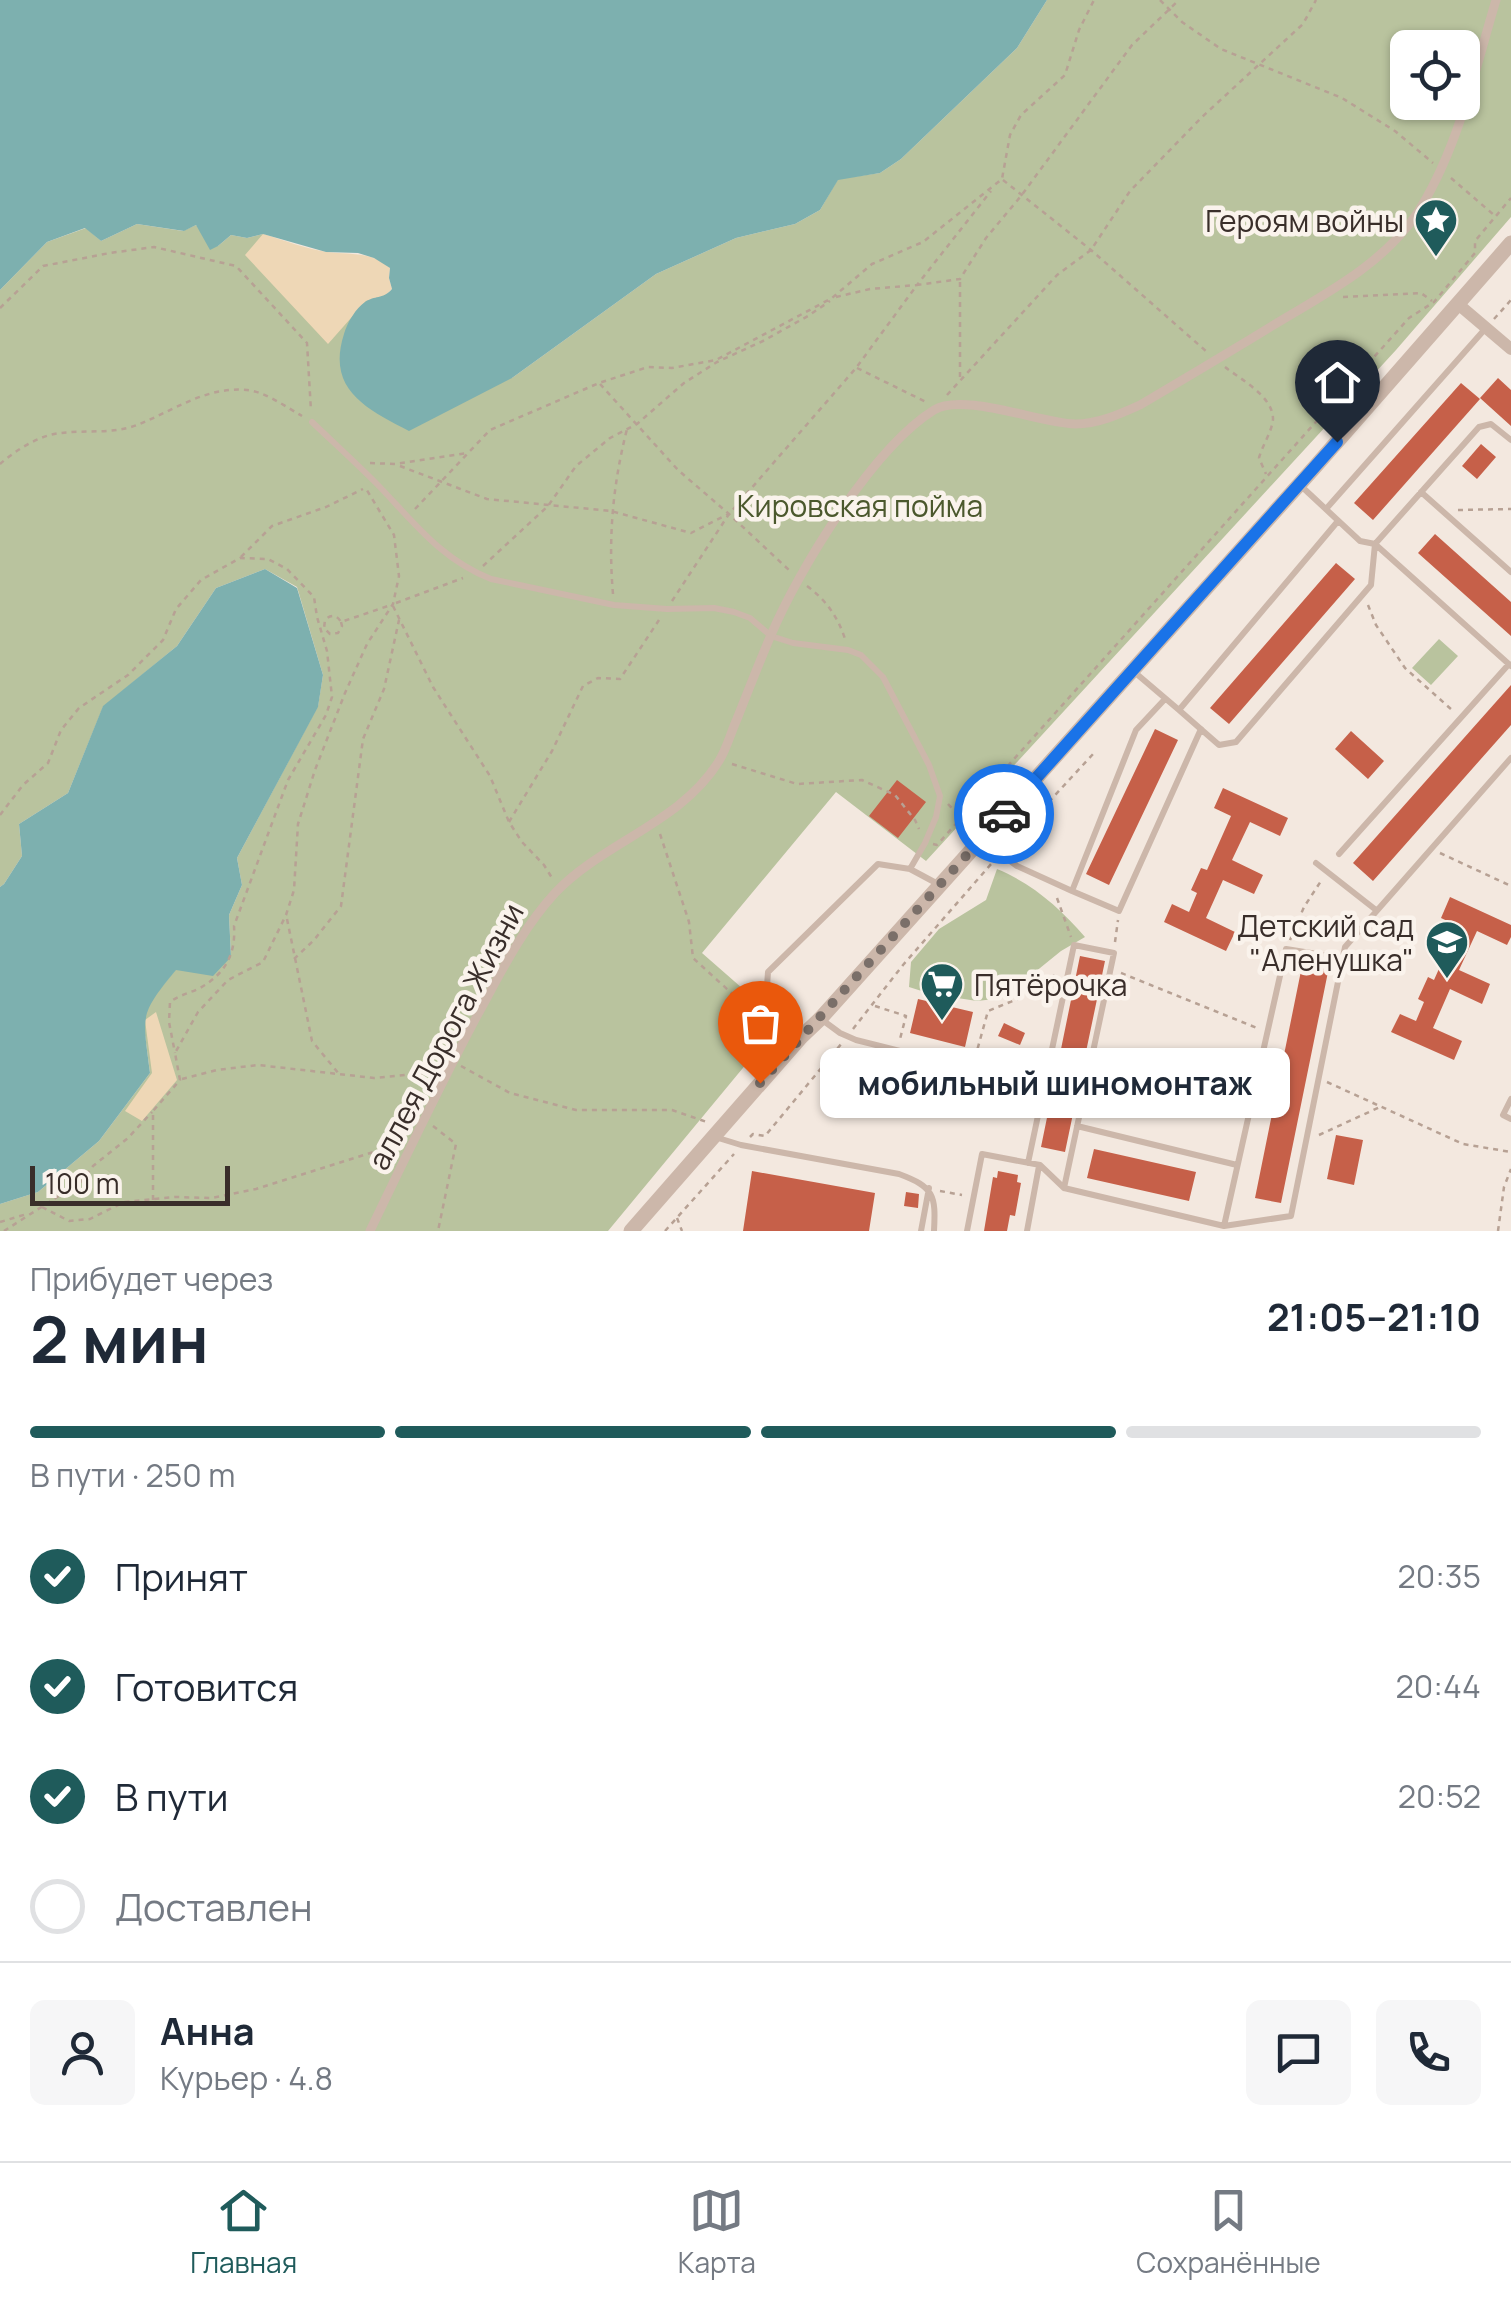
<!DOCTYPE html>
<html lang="ru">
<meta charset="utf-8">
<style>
:root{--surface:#fff;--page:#f6f6f7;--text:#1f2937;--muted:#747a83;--line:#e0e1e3;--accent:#1f5b5b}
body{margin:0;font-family:Manrope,sans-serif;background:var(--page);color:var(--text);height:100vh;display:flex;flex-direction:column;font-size:38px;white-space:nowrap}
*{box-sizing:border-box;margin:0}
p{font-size:32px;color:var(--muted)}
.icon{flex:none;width:55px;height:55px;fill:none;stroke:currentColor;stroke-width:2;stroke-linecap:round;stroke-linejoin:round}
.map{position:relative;height:1231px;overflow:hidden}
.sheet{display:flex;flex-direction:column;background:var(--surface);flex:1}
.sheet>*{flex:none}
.controls{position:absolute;left:1390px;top:30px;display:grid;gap:20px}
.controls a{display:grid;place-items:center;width:90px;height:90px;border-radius:15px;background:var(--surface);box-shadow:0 2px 8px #0004;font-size:50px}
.scale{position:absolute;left:30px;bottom:25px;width:200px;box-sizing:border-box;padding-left:10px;border:5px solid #392e2a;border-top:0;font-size:28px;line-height:35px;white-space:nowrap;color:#392e2a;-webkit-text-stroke:8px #faf3ec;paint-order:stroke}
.pin{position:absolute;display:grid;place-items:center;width:85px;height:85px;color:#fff;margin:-102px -42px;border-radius:50% 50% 50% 0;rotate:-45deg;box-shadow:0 0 10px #0007}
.pin .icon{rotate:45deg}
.courier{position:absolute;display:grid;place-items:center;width:100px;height:100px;margin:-50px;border:8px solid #1a73e8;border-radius:50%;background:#fff;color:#222;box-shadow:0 2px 12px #0007}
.bubble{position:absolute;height:70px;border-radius:15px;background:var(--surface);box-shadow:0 2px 8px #0004;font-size:32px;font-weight:700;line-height:70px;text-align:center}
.overview em{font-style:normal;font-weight:700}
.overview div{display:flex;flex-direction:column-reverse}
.overview{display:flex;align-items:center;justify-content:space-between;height:170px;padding:0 30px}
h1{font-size:65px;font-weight:700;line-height:75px}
.bar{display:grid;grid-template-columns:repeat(4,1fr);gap:15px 10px;align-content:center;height:120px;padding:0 30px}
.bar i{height:12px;border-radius:8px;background:var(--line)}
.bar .on{background:var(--accent)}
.bar p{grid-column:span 4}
.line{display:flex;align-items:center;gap:25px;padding:0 30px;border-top:2px solid var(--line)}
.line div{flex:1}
.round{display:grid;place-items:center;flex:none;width:105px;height:105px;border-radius:15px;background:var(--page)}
ol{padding:0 30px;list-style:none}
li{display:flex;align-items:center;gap:30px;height:110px}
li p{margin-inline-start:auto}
li .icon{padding:10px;border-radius:50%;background:var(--accent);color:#fff;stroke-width:4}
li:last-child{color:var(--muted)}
li i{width:55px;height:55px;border:5px solid var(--line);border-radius:50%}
.tab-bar{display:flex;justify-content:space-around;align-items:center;height:140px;border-top:2px solid var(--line);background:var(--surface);font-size:28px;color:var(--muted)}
.tab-bar a{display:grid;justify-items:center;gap:5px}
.tab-bar .on{color:var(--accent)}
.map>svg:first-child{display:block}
.green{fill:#b9c39e;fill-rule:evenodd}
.sand{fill:#eed7b6}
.water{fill:#7db0af}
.building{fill:#c66049}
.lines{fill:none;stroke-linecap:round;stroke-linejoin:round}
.path{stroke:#b7a194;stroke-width:2.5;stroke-dasharray:5 5;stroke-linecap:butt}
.service{stroke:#ccb7aa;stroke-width:6}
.pedestrian{stroke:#ccb7aa;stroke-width:9}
.minor{stroke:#ccb7aa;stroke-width:12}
.tertiary{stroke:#ccb7aa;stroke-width:15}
.done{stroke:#7a6f69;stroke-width:10;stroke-dasharray:0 18}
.route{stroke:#1a73e8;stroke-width:12}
.labels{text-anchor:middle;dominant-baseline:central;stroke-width:9;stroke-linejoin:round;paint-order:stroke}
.poi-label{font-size:30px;fill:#392e2a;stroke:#faf3ec;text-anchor:end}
.park-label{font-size:30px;fill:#4b582d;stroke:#faf3ec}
.street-label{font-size:30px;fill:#392e2a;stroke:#faf3ec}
</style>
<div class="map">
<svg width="1511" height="1231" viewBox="0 0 1511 1231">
<rect width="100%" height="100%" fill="#f3e8df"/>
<path class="green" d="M1047,0H1511V217L1396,350L926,861L836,792L702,953L781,1022L608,1231H0V1204L38,1192L99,1141L150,1073L143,1020L151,1000L176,969L231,957L229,915L242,885L237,858L318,706L323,675L297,587L265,569L216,588L177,646L103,707L68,793L19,824L22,856L4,884L0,887V290L47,242L86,228L101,241L137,224L183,231L196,225L205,236L218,246L231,235L247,238L263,234L384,297L512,378L656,274L736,238L795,224L820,210L838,179L880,173L901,159L1017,48ZM1408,48H1462V102H1408Z
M1439,639L1458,656L1431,685L1412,668Z
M997,869C1033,884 1060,908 1085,937L1061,951L1003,998L977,1001L931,994L909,987L911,962L939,929L986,900Z
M1160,1085L1198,1096L1192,1118L1153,1106Z"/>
<path class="sand" d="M263,234C284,240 306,249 327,252C351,255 371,251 390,268L389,278L392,289L384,297L366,301L328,344L245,255Z
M156,1012L177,1080L142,1121L125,1111L152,1073L145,1020Z"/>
<path class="water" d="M0,0H1047L1017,48L901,159L880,173L838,180L820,210L795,224L736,238L656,274L512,378L409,431C367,409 326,390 344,334C347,323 356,308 365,302C375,295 382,300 392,289L389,278L390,268L374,258L358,253L326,252L263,234L247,238L231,235L218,246L210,250L196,225L184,231L137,224L101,241L85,228L47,242L0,290Z
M265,569L297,588L323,675L318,707L237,858L242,885L229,915L231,957L213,976L176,970C138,1016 143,1015 150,1073L99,1141L38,1192L0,1204V887L4,884L22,856L19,824L68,793L103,706L177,646L216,588Z"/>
<path class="building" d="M1498,378L1511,390V426L1480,398Z
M1461,383L1480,399L1373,520L1354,503Z
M1481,444L1496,457L1477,479L1462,466Z
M1435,534L1511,602V636L1418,553Z
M1336,563L1355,579L1229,724L1210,708Z
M1511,685V725L1373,881L1353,863Z
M1155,729L1178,740L1109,885L1086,874Z
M1351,731L1384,761L1368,779L1335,749Z
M897,780L926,802L898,838L869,816Z
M1223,788L1288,818L1280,836L1250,822L1232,860L1263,875L1254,894L1223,880L1206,918L1235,932L1226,951L1164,922L1172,904L1189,912L1197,893L1191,890L1201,868L1207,870L1231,816L1214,808Z
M1450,897L1511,925V937L1507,945L1477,931L1459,970L1490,984L1482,1004L1450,989L1433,1028L1462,1041L1454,1060L1391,1032L1400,1014L1416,1021L1424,1002L1418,999L1428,977L1434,980L1458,926L1441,918Z
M1080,956L1105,961L1065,1152L1041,1147Z
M1303,961L1329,967L1281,1203L1255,1198Z
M918,999L973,1012L965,1047L910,1033Z
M1004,1023L1025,1033L1020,1045L998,1036Z
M1336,1135L1363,1140L1354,1185L1327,1179Z
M1094,1149L1196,1172L1189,1201L1087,1178Z
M752,1171L875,1193L869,1231H743Z
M998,1171L1018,1175L1017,1182L1021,1183L1015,1216L1010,1215L1007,1231H984L993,1177L997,1178Z
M906,1192L919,1194L918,1208L904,1206Z"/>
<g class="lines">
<path class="path" d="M1160,0L1182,22L1221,49L1342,98L1395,131L1433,163
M1451,178L1494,215
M1003,180L1091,250L1207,352
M836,297L870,289L917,285L991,191
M1343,297L1421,293L1432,301
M0,308L43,266L110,253L154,247L236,266L307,343L311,411
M1494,319L1511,300
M1225,367C1240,379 1273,396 1273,419C1272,432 1262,446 1259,458L1266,474
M857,368L926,402
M960,377V280
M600,384L678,470L729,514L790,571
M947,395L1057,275L1091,250L1130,191L1202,117L1303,24L1316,0
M370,463L395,464L467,453
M0,464C16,450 39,435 61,433C86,430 114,434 137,425C173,411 206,386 247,390C266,392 286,407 302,416
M400,466L487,499L611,511L691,533L728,514
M415,509L490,430L599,383L648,367L672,368L716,360L832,298L872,264L923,242L1002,179L1010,135L1021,115L1065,75L1079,30L1094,0
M1458,510L1511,509
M241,557L272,526L326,507L363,489
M483,566L548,506L576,466L610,438L637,424L684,383L717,362L763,341L808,316L830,301
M807,586C826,600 838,617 845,639
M613,594C608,537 613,484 627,429
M672,601L729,514L856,368L917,285L960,279L986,238L1021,196L1132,45L1179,0
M396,603L463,578
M1368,605L1376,625L1405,668L1452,710
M393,606L433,687L490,776L509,822L522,842L544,865L552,878
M341,622L342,626L338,633L330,634L324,628L325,620C331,614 337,615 341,622L388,606
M732,764L797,784L862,780L895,795L915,820L919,829
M948,804L959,816
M0,815L23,785L48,763L61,730L79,708L128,675L163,640L176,609L201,580L240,558L268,559L287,569L314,597L317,617L327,651L332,697L326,715L288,780L234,926C236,954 225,974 200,988C190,993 179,995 170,1002L169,1022L175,1053
M509,822L552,751L583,686L598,678L620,679L659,620
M660,834L689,922L693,958L760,1019L784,1033
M933,844L937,845L1409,318L1434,302L1475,253V241L1511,198
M1008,846L1094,753
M1440,853L1511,886
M1057,898L1071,937
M287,919L312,1041L339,1074
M1290,940L1304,907L1321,881
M1115,942L1118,920
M294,959L314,940L341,906L363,739L384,689L399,620
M1121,973L1257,1028
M875,1006L906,1016L900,1039
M853,1029L903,965L992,863
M975,1058L988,1011L1025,996L1056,974
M461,1066L510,1093L576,1110H672L707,1122
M182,1079L217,1070L258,1065L374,1078L436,1072
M1327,1082L1463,1144L1511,1152
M433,1126L456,1144L438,1231
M1319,1135L1380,1107
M750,1137L753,1134L765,1136L842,1043
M940,1191L962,1195
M153,1200V1111L180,1080L175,1053L198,1012L228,980L263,962L286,915L294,890L298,824L315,770L345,693L367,644L393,604L399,576L394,535L365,487
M42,1207L69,1221L90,1219L124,1202L175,1197L212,1198L256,1189L399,1144
M677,1218L682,1231
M0,1222L27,1214
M4,1231L82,1181L93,1166L128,1138L152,1112
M665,1231L734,1154
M1498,1231L1504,1187L1511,1169"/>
<path class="service" d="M312,422C333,442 355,462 376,483C413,521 440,559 491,579L614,605L667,609L714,608L734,612L750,618L771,636L793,643L848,650L861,655L883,677L929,765L940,796L936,817L925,843L910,869
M1300,485L1360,541L1375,544L1511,666
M1421,492L1511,572
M1326,509L1485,329
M1132,670L1179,710L1338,521
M1165,699L1136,730L1072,891L1119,911L1201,729
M1179,710L1219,745L1236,742L1371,585L1375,544L1479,427L1491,424L1511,440
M982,840L1017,866L1072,891
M1339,854L1509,664
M1316,863L1376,910
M821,1019L840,1033L856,1040L1044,1087
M800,1035L767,986L768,972L878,864L910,869L938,884
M1511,1099L1503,1115L1511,1119
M1077,1126L1237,1165
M715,1137L741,1145L899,1174C934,1187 936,1195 934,1231
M1064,1188L1224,1226L1291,1216L1345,947L1511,758
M1224,1226L1286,949L1342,958
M921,1231L929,1188
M967,1231L982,1154L1040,1165L1064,1188L1114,953L1074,945L1028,1163
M1027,1231L1039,1166"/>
<path class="pedestrian" d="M370,1231C405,1158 440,1085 478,1014C501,972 522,929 555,893C603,842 681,823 719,761C727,748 731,732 737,719C748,691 759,663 771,635C799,569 873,448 934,410C962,392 1040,423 1075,424C1098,424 1120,414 1140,405C1184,379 1228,353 1272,326C1323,295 1381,266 1416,215C1457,153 1475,70 1496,0"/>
<path class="minor" d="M1458,304L1511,349"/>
<path class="tertiary" d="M631,1231L801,1037L820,1019L1314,468L1511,243"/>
</g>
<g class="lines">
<path class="done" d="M760,1083L1004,814"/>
<path class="route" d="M1004,814L1337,442"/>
</g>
<defs>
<g id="sight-pin" transform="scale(2.25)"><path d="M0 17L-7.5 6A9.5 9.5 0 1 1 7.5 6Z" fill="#1f5b5b" stroke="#faf3ec"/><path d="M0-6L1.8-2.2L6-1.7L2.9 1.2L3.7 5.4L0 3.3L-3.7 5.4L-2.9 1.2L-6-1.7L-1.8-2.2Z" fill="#fff"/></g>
<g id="school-pin" transform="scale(2.25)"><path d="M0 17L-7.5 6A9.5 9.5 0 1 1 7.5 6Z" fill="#1f5b5b" stroke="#faf3ec"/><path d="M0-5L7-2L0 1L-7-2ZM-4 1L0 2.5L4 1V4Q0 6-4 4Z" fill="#fff"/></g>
<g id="supermarket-pin" transform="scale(2.25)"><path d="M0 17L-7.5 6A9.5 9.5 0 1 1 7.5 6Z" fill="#1f5b5b" stroke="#faf3ec"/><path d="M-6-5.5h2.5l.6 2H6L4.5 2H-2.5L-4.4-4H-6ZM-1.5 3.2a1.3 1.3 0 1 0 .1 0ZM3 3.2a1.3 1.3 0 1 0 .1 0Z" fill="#fff"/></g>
</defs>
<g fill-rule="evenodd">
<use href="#sight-pin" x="1436" y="220"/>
<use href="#school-pin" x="1447" y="942"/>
<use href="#supermarket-pin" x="942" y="984"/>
</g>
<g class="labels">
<g class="poi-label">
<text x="1404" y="220">Героям войны</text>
<text x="1414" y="925">Детский сад<tspan x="1414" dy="34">"Аленушка"</tspan></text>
<text x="974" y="984" text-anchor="start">Пятёрочка</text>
</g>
<g class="park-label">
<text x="860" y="505">Кировская пойма</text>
</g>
<g class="street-label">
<text transform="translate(445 1036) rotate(-62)">аллея Дорога Жизни</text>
</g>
</g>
</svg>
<div class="controls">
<a><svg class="icon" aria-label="locate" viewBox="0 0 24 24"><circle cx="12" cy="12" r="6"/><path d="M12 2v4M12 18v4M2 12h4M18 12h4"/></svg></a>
</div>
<div class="scale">100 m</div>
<div class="pin" style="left:760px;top:1083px;background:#ea580c"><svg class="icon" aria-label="bag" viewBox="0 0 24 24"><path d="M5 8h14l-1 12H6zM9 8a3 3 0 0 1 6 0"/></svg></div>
<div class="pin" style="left:1337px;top:442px;background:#1f2937"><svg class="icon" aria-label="home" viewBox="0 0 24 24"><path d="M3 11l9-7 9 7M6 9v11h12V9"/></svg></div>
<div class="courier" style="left:1004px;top:814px"><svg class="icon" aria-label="car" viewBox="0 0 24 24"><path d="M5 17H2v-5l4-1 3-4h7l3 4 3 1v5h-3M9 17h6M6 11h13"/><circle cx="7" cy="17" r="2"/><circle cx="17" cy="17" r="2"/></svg></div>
<div class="bubble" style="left:820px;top:1048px;width:470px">мобильный шиномонтаж</div>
</div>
<section class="sheet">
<div class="overview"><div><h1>2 мин</h1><p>Прибудет через</p></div><em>21:05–21:10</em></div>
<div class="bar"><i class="on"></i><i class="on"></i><i class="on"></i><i></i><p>В пути · 250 m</p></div>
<ol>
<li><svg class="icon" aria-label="check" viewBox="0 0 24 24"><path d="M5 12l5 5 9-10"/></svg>Принят<p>20:35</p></li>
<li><svg class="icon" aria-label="check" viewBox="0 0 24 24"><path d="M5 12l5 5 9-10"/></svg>Готовится<p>20:44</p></li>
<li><svg class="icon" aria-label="check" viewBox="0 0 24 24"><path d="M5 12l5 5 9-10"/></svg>В пути<p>20:52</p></li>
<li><i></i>Доставлен</li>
</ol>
<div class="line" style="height:180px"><a class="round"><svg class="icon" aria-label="person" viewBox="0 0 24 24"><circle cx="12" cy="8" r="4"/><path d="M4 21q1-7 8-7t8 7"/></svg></a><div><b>Анна</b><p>Курьер · 4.8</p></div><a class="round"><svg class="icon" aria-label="chat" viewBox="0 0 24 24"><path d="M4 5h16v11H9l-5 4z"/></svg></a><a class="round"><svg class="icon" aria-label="phone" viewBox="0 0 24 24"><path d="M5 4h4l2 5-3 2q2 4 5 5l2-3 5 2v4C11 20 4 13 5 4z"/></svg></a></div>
</section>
<nav class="tab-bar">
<a class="on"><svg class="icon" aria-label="home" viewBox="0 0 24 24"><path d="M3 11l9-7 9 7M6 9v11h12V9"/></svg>Главная</a>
<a><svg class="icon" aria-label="map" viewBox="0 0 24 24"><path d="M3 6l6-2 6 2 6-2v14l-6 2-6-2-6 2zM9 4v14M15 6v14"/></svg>Карта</a>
<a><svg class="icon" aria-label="saved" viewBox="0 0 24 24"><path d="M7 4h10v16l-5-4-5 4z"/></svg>Сохранённые</a>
</nav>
